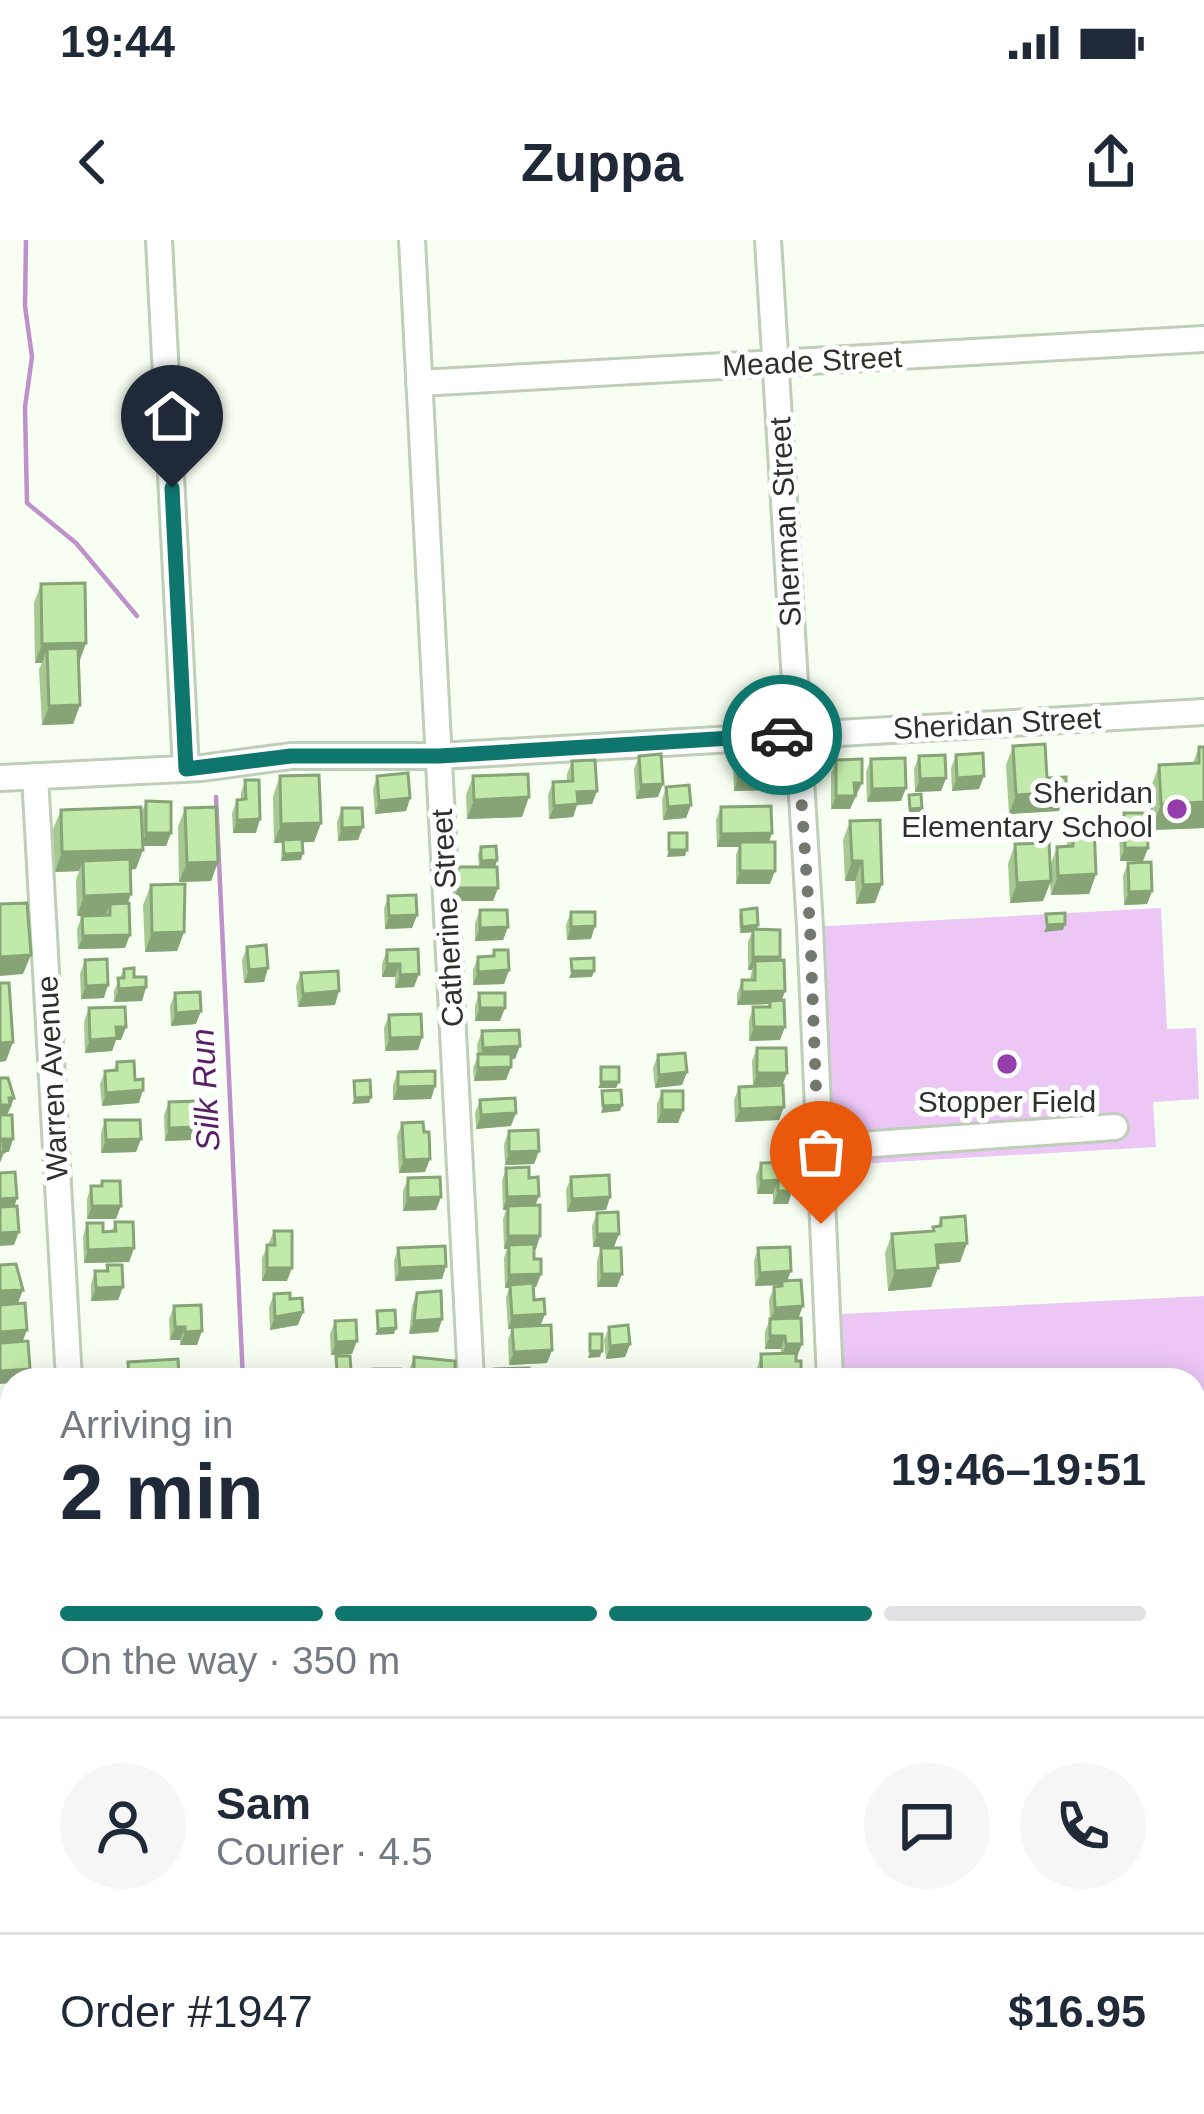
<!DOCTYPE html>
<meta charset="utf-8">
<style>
:root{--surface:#fff;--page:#f6f6f7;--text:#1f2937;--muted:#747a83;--line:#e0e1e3;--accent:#0f766e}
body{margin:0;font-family:Helvetica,sans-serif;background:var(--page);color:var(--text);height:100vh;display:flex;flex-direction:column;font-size:45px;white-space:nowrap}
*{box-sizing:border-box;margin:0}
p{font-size:39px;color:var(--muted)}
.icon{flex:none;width:66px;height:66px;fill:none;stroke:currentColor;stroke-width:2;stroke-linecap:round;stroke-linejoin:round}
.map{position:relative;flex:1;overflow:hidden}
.drawer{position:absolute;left:0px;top:1128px;width:1206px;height:747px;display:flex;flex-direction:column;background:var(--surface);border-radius:36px 36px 0 0;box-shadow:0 6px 30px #0003}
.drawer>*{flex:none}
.pin{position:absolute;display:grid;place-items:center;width:102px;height:102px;color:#fff;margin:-123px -51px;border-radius:50% 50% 50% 0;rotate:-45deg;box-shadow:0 0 12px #0007}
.pin .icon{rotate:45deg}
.courier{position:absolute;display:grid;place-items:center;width:120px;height:120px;margin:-60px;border:9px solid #0f766e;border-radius:50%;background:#fff;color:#222;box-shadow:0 3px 15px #0007}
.overview em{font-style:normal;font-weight:600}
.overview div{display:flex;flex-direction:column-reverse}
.overview{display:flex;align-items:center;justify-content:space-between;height:204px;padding:0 60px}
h1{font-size:78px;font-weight:600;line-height:90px}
.bar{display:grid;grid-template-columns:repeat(4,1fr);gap:18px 12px;align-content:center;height:144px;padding:0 60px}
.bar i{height:15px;border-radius:9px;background:var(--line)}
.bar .on{background:var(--accent)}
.bar p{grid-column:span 4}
.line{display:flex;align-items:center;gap:30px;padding:0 60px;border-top:3px solid var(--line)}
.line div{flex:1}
.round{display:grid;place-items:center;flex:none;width:126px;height:126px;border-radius:63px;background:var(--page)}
.status{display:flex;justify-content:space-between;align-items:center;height:84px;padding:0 60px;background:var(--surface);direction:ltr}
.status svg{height:33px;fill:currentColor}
header{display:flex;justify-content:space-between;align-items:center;height:156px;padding:0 60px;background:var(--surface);font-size:54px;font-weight:600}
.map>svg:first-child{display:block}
.green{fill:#ecc7f6}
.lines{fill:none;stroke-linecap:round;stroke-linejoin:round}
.stream{stroke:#bf91cb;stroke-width:4.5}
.minor-casing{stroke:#bfceb8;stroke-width:30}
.minor{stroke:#fff;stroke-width:24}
.wall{fill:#a6c992}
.shaded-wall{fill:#87a477}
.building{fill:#c1eaaa;stroke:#87a477;stroke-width:3}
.done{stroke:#73796f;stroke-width:12;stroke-dasharray:0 21.6}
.route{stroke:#0f766e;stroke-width:15}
.poi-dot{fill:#953eab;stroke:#fff;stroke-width:4.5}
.labels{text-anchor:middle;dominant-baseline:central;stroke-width:10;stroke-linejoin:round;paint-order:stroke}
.street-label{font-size:30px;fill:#2c3129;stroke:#fff}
.poi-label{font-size:30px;fill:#2c3129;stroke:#fff;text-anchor:end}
.water-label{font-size:33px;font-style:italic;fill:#571f64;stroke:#fff}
</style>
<div class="status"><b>19:44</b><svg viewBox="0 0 49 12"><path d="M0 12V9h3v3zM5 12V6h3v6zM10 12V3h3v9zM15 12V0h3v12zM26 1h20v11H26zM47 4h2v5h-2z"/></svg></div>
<header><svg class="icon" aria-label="back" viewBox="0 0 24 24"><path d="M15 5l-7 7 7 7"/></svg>Zuppa<svg class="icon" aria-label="share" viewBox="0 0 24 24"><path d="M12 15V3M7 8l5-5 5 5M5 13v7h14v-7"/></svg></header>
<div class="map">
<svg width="1204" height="1874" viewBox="0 0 1204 1874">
<rect width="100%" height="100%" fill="#f6fff1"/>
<path class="green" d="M1161,668L1167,789L1196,788L1199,859L1153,862L1156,907L823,926L810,687Z
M1204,1056V1761H1194V1140H845L841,1074Z"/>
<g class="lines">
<path class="stream" d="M26,0L25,66L32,117L25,167L27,263L76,303L137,376
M216,557L243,1140
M290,1863V1874"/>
<g class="minor-casing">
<path id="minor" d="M159,0L186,529
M412,0L471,1140
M768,0L810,687L830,1140
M419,143L1204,99
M35,536L69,1140
M0,538L202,528L291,516H438L1204,472
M817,908L1115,887
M0,1620H12
M1194,1776L1204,1775
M111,1863L112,1874
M509,1863V1874
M870,1863L871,1874"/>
</g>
<use href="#minor" class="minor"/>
</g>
<path class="wall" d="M41,344L86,403L79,422L80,465L73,484L42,485L39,429L42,423H35L34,363Z
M738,506L778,537L773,550L734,551L733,519Z
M1013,506L1047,538L1059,571L1009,574L1006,525Z
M1199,507H1204V588L1151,590L1150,550L1159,525L1193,523Z
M956,515L979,549L952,551L951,528Z
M639,516L658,557L636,559L634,529Z
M919,516L946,538L941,551L915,552L914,529Z
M871,519L901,561L867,562L866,532Z
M836,520L858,556H854L850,569H831V533Z
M572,521L597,551L592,564L577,565L573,577L549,579L548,555L553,542H567V534Z
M280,536L321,583L314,602H302L301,620L281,621L282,603H274L273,556Z
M377,536L410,558L406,571L375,574L373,549Z
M473,536L522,577L467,579L466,555Z
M245,540L256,593H233L232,573L237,560H241V553Z
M666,547L691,565L686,578L663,580L662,560Z
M146,561L171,593L166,606H143L136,629L130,630L125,708L78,709L77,689L82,676L106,674L77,676L76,640L79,631L55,632L53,589L61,570L141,574Z
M721,567L772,593L769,602L770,644H736V615L739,607H717L716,580Z
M185,568L218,622L211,641L179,642L178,587Z
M342,568L363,587L358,600L338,601L337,582Z
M1124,573L1148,608L1143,621H1120L1119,586Z
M850,581L875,663L856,664L855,641H845L843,600Z
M1073,586L1096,634L1089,654L1051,655L1050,642L1043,661L1010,663L1008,624L1015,604L1050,626L1057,607H1066Z
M481,607L497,620L495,627L498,648L493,661H453V640L458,627H479L478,614Z
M1128,623L1152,651L1147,664L1124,665L1123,636Z
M151,645L184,692L177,711L145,712L143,665Z
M388,656L417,675L412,688L385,689L384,669Z
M480,670L508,687L503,700L475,701V683Z
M741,670L758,685L756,689L780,717L779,720L785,751L782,760L780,800L749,801V781L753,767H767L768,764L737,765V754L742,740H750L752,730H748V702L752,692L740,693L739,676Z
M571,672L591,699L567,700L566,685Z
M247,707L268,728L264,742L244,743L242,720Z
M418,709L414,747L395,748V737H382V724L387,710Z
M494,710L509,730L504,744L473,745V730L478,717L492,716Z
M85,720L104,758L81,759L80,734Z
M124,729L146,747L142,761L114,762V751Z
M301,733L335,765L298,767L296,746Z
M175,753L196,784L171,786L170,766Z
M479,753L500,781H475V766Z
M89,768L126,787L121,800H116L112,811L85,813L84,782Z
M389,775L422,797L418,810L385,811L384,788Z
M482,791L515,819H511V827L506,840L474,841L473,828L478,816L477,805Z
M757,808L787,833L782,845L779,880L735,882L734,860L739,847L753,846L752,821Z
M658,815L687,832L682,845L655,848L653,828Z
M117,822L139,863L102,866L100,844L105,831H114Z
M398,832L435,846L431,859L393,860V845Z
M662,851L683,870L678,883H657V864Z
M480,860L511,886L476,889L475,873Z
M169,862L192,900L165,901L164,875Z
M105,880L141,899L136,912L101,913V893Z
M402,883L424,892L425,932L399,933L397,896Z
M509,891L539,911L534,924L505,925L504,904Z
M761,923L792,951L788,964H773V954H757L756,936Z
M506,928L529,938L536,965L540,996L534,1009V1019L541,1034L536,1047H533L534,1060L541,1086L552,1110L547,1123L509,1125L508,1100L512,1089H508L506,1058L509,1048H505L504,1018L507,1009H504L503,979L506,970H503L502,941Z
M571,937L610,957L606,970L567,972L566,950Z
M408,938L441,957L436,970L403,971V951Z
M102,941L116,979H87V959L91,946H100Z
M597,973L614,1007H593L592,986Z
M941,978L967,1003L960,1022L938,1024L931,1047L888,1051L885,1013L892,994L932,991L933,987L938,986Z
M115,982L134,1008L129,1022L84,1023L83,997L87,983L103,992L112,991Z
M274,991L287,1041H262V1018Z
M398,1008L446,1026L442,1039L395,1041L394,1021Z
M601,1008L617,1047H597V1021Z
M758,1008L788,1041L798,1078L802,1104L796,1117L799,1140H757V1128L761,1114H781V1109H765V1092L770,1079L769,1060L774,1047L780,1046L781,1045L755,1046L754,1021Z
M107,1025L123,1047L118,1060L91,1061V1044L95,1031H105Z
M417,1053L442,1079L438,1092L409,1094L412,1066Z
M274,1054L290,1059L303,1072L298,1085L270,1090L269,1067Z
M174,1066L197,1105H180V1100H170L169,1079Z
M335,1081L352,1114L331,1115L330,1094Z
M609,1087L630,1104L625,1117L606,1119L604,1100Z
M414,1117L455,1140H409V1130Z
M128,1122L179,1136L177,1140H124Z
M12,1176V1203H9L8,1186Z
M12,1222V1293L0,1294V1264L2,1257L0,1258V1226L1,1223Z
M11,1322L12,1398L8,1399L4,1342Z
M12,1401L0,1427V1413L4,1402Z
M50,1863H76V1874H51Z
M149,1863H182L179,1874H150Z
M539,1863H571L572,1866L569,1874H540Z
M968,1863H996V1866L993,1874H969Z
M1154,1863H1193V1871L1192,1874H1153Z"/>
<path class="shaded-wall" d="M86,403L79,422L47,409L42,423H35L42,404Z
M80,465L73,484L42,485L49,466Z
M984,536L979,549L952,551L957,538Z
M778,537L773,550L734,551L738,538Z
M946,538L941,551L915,552L920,539Z
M854,543H862L850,569H831L836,556Z
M663,544L658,557L636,559L641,545Z
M906,548L901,561L867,562L872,549Z
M597,551L592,564L577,565L573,577L549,579L554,566L577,552Z
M1066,552L1059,571L1009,574L1016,555Z
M529,557L522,577L467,579L474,560Z
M410,558L406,571L375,574L379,561Z
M1204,562V588L1151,590L1161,564Z
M691,565L686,578L663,580L668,567Z
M922,568L920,574L907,576L910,569Z
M260,579L256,593H233L237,580Z
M321,583L314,602L274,603L281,584Z
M363,587L358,600L338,601L342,588Z
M146,593H171L166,606H141Z
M772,593L767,607L740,602L739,607H717L721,594Z
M1125,608H1148L1143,621H1120Z
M143,610L136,629L83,631V621L79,631L55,632L62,612Z
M669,610H687L685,616L667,617Z
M303,613L301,620L281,621L284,614Z
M497,620L495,627H479L481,621Z
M852,621H862L855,641H845Z
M218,622L211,641L179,642L187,623Z
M740,631H775L770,644H736Z
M1096,634L1089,654L1051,655L1058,636Z
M1051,641L1043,661L1010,663L1017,643Z
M882,644L875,663L856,664L863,645Z
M458,648H498L493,661H453Z
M1152,651L1147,664L1124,665L1129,652Z
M131,654L124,674L110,664L106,674L77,676L84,656Z
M417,675L412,688L385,689L389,676Z
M1065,684L1063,690L1044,692L1047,685Z
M758,685L756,692L740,693L742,687Z
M595,686L591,699L567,700L571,687Z
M508,687L503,700L475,701L480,688Z
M184,692L177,711L145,712L152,693Z
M130,695L125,708L78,709L83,696Z
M31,715L23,734L0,736V717Z
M753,717H780L775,730L755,721L752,730H748Z
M387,724H400L395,737H382Z
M268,728L264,742L244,743L249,730Z
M509,730L504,744L473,745L478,732Z
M572,731H594L592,737L569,738Z
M419,734L414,747L395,748L400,735Z
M108,745L104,758L81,759L86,746Z
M146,747L142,761L114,762L119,749Z
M339,751L335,765L298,767L303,754Z
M785,751L780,764L770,761L768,764L737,765L742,752Z
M480,768H505L500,781H475Z
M201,771L196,784L171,786L176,773Z
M116,787H126L121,800H116L112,811L85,813L90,800Z
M754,787H785L780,800L749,801Z
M422,797L418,810L385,811L390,798Z
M13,802L6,821L0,822V803Z
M520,806L515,819L478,821L483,808Z
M511,827L506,840L474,841L478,828Z
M687,832L682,845L655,848L659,835Z
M757,833H787L782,846L753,847Z
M601,842H619L616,848H598Z
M435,846L431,859L393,860L398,847Z
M143,850L139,863L102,866L106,853Z
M371,857L369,863L352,864L355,858Z
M9,858H14L9,871L5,878H0V865Z
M622,865L620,871L601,873L603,866Z
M784,867L779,880L735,882L740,869Z
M662,870H683L678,883H657Z
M516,873L511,886L476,889L481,875Z
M196,887L192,900L165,901L169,888Z
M3,899H13L9,912H4L0,923V909Z
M141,899L136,912L101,913L106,900Z
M539,911L534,924L505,925L509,912Z
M430,919L425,932L399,933L404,920Z
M778,940L773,954H757L761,941Z
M778,951H792L788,964H773Z
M539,956L534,969L508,966L506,970H503L507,957Z
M441,957L436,970L403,971L408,958Z
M610,957L606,970L567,972L572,959Z
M17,958L13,971L0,972V959Z
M92,966H121L116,979H87Z
M19,992L14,1005L0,1006V993Z
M597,994H619L614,1007H593Z
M508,996H540L536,1009H509V1005L507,1009H504Z
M967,1003L960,1022L929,1025L936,1005Z
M134,1008L129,1022L84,1023L88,1010Z
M446,1026L442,1039L395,1041L400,1028Z
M267,1028H292L287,1041H262Z
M938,1028L931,1047L888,1051L895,1031Z
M791,1031L786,1044L782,1041L781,1045L755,1046L760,1033Z
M541,1034L536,1047L505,1048L509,1035Z
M602,1034H622L617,1047H597Z
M123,1047L118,1060L91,1061L96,1048Z
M23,1050L18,1063L0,1064V1051Z
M803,1066L798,1079L770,1081L775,1068Z
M303,1072L298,1085L270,1090L275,1077Z
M545,1074L540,1087L508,1089L512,1076Z
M442,1079L438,1092L409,1094L414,1081Z
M175,1087H185L180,1100H170Z
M396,1088L394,1094L375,1095L378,1089Z
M27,1090L22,1103L0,1105V1092Z
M202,1091L197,1105H180L185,1092Z
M770,1096H785L781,1109H765Z
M357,1101L352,1114L331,1115L336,1102Z
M630,1104L625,1117L606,1119L610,1106Z
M786,1104H802L797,1117L781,1118Z
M552,1110L547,1123L509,1125L514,1112Z
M590,1111H602L600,1117L588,1118Z
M30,1129L26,1140H12V1143L0,1144V1131Z
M351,1131L348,1138H334L337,1132Z
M179,1136L177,1140H129V1138Z
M2,1238H12V1245L8,1257L0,1258Z
M12,1274V1293L0,1294V1288L5,1275Z
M12,1413V1426L0,1427L5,1414Z
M0,1704H12L8,1717H0Z
M372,1863H474L370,1870Z
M621,1863H646L643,1874H617Z
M182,1866L179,1874H153L155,1868Z
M572,1866L569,1874H543L545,1867Z
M996,1866L993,1874H972L975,1868Z
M1193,1871L1192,1874H1158V1872Z"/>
<path class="building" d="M85,343L86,403L42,404L41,344Z
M78,408L80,465L49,466L47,409Z
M1045,504L1047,538L1066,537V552L1016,555L1013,506Z
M777,505L778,537L738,538V506Z
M1199,507H1204V562L1161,564L1159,525L1199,523Z
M983,513L984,536L957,538L956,515Z
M661,514L663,544L641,545L639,516Z
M945,515L946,538L920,539L919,516Z
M905,518L906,548L872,549L871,519Z
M862,519V543H854L855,556H836V520Z
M595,520L597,551L577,552L578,564L554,566L553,542L573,541L572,521Z
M408,533L410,558L379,561L377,536Z
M528,534L529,557L474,560L473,536Z
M319,535L321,583L281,584L280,536Z
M245,540H259L260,579L237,580V560L246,559Z
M689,545L691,565L668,567L666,547Z
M921,554L922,568L910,569L909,555Z
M146,561L171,562V593H146Z
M771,566L772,593L721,594V567Z
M141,567L143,610L62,612L61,570Z
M216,567L218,622L187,623L185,568Z
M342,568H362L363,587L342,588Z
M1124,573H1147L1148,608H1125Z
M880,580L882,644L863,645L862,621H852L850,581Z
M1094,585L1096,634L1058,636L1057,607L1073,606V586Z
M669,593H687V610H669Z
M302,599L303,613L284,614L283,600Z
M740,602H775V631H740Z
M1049,603L1051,641L1017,643L1015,604Z
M496,606L497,620L481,621V607Z
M130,619L131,654L84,656L83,621Z
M1151,622L1152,651L1129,652L1128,623Z
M458,627H497L498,648H458Z
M185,644L184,692L152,693L151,645Z
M416,655L417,675L389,676L388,656Z
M27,663L31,715L0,717V664Z
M129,663L130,695L83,696L82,676L110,675V664Z
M757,668L758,685L742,687L741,670Z
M480,670H507L508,687L480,688Z
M571,672H595V686L571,687Z
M1065,673V684L1047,685L1046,674Z
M753,689L780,690V717H753Z
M266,705L268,728L249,730L247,707Z
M418,709L419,734L400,735V724H387V710Z
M494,710H508L509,730L478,732V717L494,716Z
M594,718V731H572L571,719Z
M107,719L108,745L86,746L85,720Z
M784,720L785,751L742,752V740H755V721Z
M134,728V737H146V747L119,749L118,738H124V729Z
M338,731L339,751L303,754L301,733Z
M0,743H9L13,802L0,803Z
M200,752L201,771L176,773L175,753Z
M479,753H505V768H480Z
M784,760L785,787H754L753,767H770V761Z
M125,767L126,787H116L117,798L90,800L89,768Z
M421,774L422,797L390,798L389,775Z
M519,790L520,806L483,808L482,791Z
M757,808H786L787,833H757Z
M685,813L687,832L659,835L658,815Z
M478,814H511V827L478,828Z
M134,821L135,840L143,839V850L106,853L105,831L117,830V822Z
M601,827H619V842H601Z
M435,831V846L398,847V832Z
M0,838H8L14,858H9L10,865H0Z
M370,840L371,857L355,858L354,841Z
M783,845L784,867L740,869L739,847Z
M621,850L622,865L603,866L602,851Z
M662,851H683V870H662Z
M515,858L516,873L481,875L480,860Z
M196,861V887L169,888V862Z
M0,875H12L13,899H3L4,912H0Z
M105,880H140L141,899L106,900Z
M423,882L424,892H429L430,919L404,920L402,883Z
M538,890L539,911L509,912V891Z
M792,922V951H778V940L761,941V923Z
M529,927V938L538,937L539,956L507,957L506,928Z
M15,932L17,958L0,959V933Z
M609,935L610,957L572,959L571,937Z
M440,937L441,957L408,958V938Z
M102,941H120L121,966H92L91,946H102Z
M540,965V996H508V966Z
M17,966L19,992L0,993V967Z
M618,972L619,994H597V973Z
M965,976L967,1003L936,1005L938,1028L895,1031L892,994L934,991L933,987L941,986V978Z
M115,982H133L134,1008L88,1010L87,983H103V992L116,991Z
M274,991H292V1028H267V1005H275Z
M534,1004V1019H541V1034L509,1035V1005Z
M445,1006L446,1026L400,1028L398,1008Z
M790,1007L791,1031L760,1033L758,1008Z
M601,1008H621L622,1034H602Z
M16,1024L23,1050L0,1051V1025Z
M107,1025H122L123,1047L96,1048L95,1031H108Z
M801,1040L803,1066L775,1068L774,1047L782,1046V1041Z
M533,1043L534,1060L544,1059L545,1074L512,1076L510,1045Z
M441,1051L442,1079L414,1081L417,1053Z
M290,1053V1059L302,1058L303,1072L275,1077L274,1054Z
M25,1063L27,1090L0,1092V1065Z
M201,1065L202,1091L185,1092V1087H175L174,1066Z
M395,1070L396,1088L378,1089L377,1071Z
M801,1078L802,1104H786L785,1096H770V1079Z
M356,1080L357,1101L336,1102L335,1081Z
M551,1085L552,1110L514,1112L512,1087Z
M628,1085L630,1104L610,1106L609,1087Z
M590,1094H602V1111H590Z
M28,1101L30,1129L0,1131V1103Z
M796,1113V1121H801V1132L796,1133V1138L762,1140L761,1114Z
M336,1116H350L351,1131L337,1132Z
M414,1117L455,1121V1140H414Z
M178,1119L179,1136L129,1138L128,1122Z
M529,1128L530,1140H495L494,1129Z
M373,1129H400V1140H373Z
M12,1222V1238H2L1,1223Z
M12,1254V1274L5,1275L3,1255Z
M12,1401V1413L5,1414L4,1402Z
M0,1543H2L4,1571H0Z
M0,1681H12V1704H0Z
M56,1863H76V1874H56Z
M155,1863H182V1866L155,1868Z
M545,1863H571L572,1866L545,1867Z
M974,1863H996V1866L975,1868Z
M1158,1863H1193V1871L1158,1872Z"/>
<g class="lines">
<path class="done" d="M782,495L797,494L810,687L821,984"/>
<path class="route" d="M172,248L186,529L291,516H439L782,495"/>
</g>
<g class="poi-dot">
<circle cx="1177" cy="569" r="12"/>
<circle cx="1007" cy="824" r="12"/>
</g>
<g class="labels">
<g class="street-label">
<text transform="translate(812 121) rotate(-3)">Meade Street</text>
<text transform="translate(785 282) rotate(-93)">Sherman Street</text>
<text transform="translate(997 483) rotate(-3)">Sheridan Street</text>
<text transform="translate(447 678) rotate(-93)">Catherine Street</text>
<text transform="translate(52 838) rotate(-93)">Warren Avenue</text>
</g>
<g class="poi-label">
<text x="1153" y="552">Sheridan<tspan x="1153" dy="34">Elementary School</tspan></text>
<text x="1007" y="861" text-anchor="middle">Stopper Field</text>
</g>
<g class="water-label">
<text transform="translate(205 850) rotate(-93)">Silk Run</text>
</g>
</g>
</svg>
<div class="pin" style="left:821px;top:984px;background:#ea580c"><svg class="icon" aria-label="bag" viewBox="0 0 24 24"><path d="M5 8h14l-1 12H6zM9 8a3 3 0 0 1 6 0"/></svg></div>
<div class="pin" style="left:172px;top:248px;background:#1f2937"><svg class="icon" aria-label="home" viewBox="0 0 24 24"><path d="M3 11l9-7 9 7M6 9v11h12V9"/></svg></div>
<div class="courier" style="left:782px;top:495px"><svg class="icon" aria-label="car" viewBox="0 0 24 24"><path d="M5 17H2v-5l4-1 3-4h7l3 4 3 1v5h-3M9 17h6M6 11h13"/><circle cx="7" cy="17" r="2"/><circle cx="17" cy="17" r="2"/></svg></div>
<section class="drawer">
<div class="overview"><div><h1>2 min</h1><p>Arriving in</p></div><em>19:46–19:51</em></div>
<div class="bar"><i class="on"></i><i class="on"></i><i class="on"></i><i></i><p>On the way · 350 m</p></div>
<div class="line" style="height:216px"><a class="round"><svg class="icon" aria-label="person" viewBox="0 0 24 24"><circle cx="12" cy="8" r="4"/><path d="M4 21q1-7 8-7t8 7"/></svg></a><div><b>Sam</b><p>Courier · 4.5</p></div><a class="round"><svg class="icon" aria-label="chat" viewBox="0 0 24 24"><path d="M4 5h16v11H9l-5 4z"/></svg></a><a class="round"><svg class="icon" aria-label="phone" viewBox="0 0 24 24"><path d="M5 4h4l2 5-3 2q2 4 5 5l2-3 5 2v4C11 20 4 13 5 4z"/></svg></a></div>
<div class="line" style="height:156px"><div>Order #1947</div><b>$16.95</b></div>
</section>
</div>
